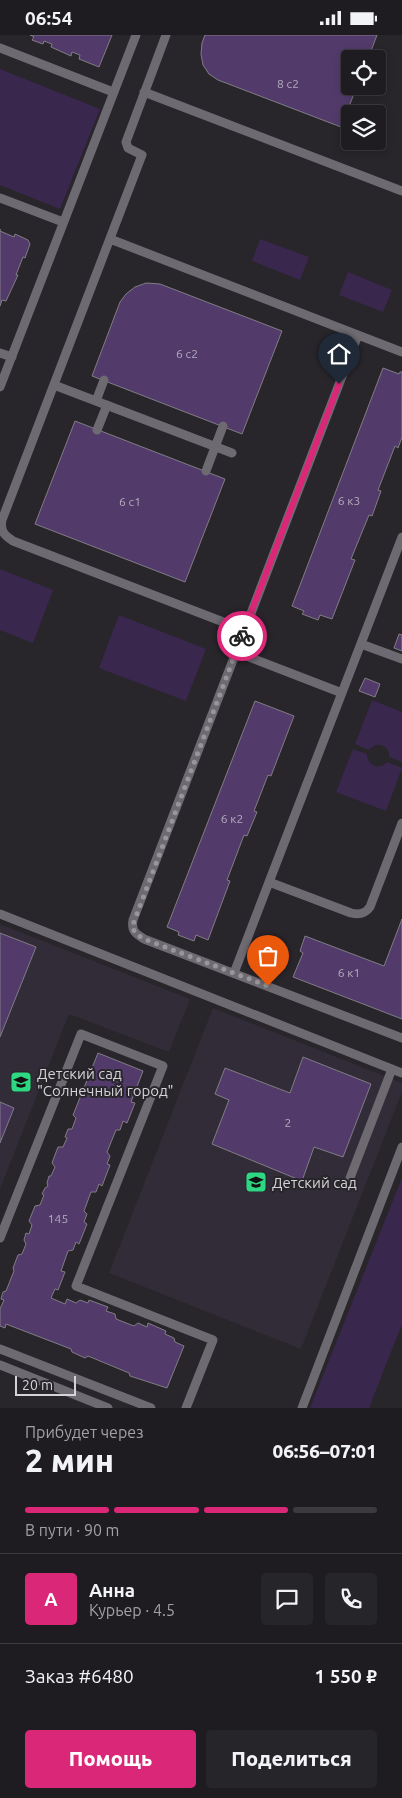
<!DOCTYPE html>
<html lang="ru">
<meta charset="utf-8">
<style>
:root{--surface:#1e1c20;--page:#262529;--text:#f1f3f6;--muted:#a1a1a5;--line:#3c3a3e;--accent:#db2777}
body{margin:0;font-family:Ubuntu,sans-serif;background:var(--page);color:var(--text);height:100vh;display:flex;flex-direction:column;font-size:19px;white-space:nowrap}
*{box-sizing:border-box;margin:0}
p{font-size:16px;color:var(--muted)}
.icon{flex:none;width:28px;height:28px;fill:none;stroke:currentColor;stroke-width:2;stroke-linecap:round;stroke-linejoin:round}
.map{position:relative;height:1373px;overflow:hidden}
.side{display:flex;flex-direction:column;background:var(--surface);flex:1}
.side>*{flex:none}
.fabs{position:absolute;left:341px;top:15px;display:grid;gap:10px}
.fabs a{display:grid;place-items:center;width:45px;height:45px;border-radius:5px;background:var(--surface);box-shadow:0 2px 8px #0003,0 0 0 1px var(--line);font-size:25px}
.scale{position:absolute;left:15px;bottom:12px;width:61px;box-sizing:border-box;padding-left:5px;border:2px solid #d4d3d7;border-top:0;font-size:14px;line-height:18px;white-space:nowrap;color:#d4d3d7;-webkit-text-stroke:4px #28252b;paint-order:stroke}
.pin{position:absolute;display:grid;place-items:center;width:42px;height:42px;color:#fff;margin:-51px -21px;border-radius:50% 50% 50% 0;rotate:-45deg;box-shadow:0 0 5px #0007}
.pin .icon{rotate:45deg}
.courier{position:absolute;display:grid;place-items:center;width:50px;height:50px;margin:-25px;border:4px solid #db2777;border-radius:50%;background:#fff;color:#222;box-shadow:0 1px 6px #0007}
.summary em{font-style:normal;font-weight:800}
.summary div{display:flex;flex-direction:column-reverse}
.summary{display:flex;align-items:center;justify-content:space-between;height:85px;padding:0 25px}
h1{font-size:32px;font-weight:800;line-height:38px}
.bar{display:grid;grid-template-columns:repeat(4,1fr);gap:8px 5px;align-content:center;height:60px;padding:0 25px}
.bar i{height:6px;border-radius:4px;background:var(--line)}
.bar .selected{background:var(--accent)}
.bar p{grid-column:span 4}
.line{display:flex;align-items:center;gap:12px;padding:0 25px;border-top:1px solid var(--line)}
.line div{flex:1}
.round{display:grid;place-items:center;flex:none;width:52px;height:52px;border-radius:5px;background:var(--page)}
.primary-button{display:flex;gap:10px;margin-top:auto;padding:10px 25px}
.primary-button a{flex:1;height:58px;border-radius:5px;background:var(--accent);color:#fff;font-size:20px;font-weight:800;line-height:58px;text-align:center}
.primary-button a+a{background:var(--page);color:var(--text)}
.status{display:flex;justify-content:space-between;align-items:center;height:35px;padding:0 25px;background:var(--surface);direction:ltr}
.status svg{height:14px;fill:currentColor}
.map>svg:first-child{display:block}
.built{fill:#312c37}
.green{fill:#3a274d}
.building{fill:#523b6b;stroke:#807d84}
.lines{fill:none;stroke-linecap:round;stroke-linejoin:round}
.lane{stroke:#6d6a71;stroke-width:9}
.done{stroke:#98969b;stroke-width:5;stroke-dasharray:0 9}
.route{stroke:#db2777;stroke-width:6}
.labels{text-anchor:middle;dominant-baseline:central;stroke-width:4;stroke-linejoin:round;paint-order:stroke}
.number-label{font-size:12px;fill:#b4adbc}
.poi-label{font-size:15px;fill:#d4d3d7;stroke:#28252b;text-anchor:start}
</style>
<div class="status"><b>06:54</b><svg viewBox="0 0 49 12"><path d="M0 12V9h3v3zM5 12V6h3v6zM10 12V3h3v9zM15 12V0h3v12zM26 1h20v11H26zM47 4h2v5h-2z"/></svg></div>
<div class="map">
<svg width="402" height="1373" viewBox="0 0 402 1373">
<rect width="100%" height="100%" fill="#28252b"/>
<path class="built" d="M0,889L190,964L169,1017L69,979L0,1154Z
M213,973L402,1048V1057L301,1314L109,1238Z"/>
<path class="green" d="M0,34L100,74L60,174L0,150Z
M260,204L309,222L300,245L252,226Z
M348,237L392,255L383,277L339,260Z
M0,534L53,555L33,608L0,595Z
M119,580L206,614L186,666L99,633Z
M372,665L402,677V727L389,722C390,710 376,705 369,715L355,709Z
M353,714L367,719C367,731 380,736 387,727L402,733L386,776L336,757Z
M402,1143V1289L369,1373H310Z"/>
<path class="building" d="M30,0H112L99,32L79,24L80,20L72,17L71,21L51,12L52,9L44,6L43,9L32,5L34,2Z
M205,0H377L368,24H350V51H357L341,92L218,45L209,39L203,30L201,19L202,8Z
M0,194V196L14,202L15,199L28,205L30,209L25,223L23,222L16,240H18L6,266L2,265L0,271Z
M146,248L160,249L282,296L242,399L92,341L120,267L126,259L135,252Z
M383,333L399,339L400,337H402V402L398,413L395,411L378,455L381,456L372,481L369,480L351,524L355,525L332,584L320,580L318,585L302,579L304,576L292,571Z
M75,386L225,444L185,547L35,489Z
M399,599L402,600V616L394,613Z
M365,643L380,649L375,662L359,656Z
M255,666L294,681L271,741L268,740L254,776L257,777L247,801L244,800L227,845L230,846L208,905L196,900L194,906L178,900L179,897L167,892Z
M402,884V984L293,942L303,918L300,916L305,901L384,931Z
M0,898L36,912L0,1002Z
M98,1018L143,1036L131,1067L135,1068L127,1088L123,1086L120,1095H116L107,1117L110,1121L107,1129L110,1130L102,1151L99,1149L96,1157H91L84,1176L87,1179L84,1187L87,1189L79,1209L76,1207L73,1215L68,1216L61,1236L65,1237L58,1255L55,1254L51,1263L65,1269L67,1264L76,1268L80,1265L88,1268L89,1265L108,1272L106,1276L115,1279L116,1284L134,1291L138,1288L147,1292L148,1288L166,1296L165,1299L174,1303L175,1307L184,1311L167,1353L130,1341L129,1338L88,1321L85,1323L72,1317L71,1314L6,1289L5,1293L0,1291V1274L4,1265L1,1264L3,1257L6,1256L14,1236L13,1233L18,1220L22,1219L26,1209L24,1205L26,1198L29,1199L32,1190L29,1186L35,1171L40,1170L44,1160L42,1159L45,1153L48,1151L47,1148L49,1141H51L55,1132L52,1128L58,1112H63L67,1103L65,1102L68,1094H72L76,1083L73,1080Z
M303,1022L371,1049L343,1122L314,1112L302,1146L212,1109L229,1065L215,1059L225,1033L290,1058Z
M0,1067L14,1073L0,1108Z"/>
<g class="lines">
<path class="lane" d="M166,0L126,107L128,113L142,120L2,485C0,496 4,500 13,506L244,595
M0,13L113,57
M144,57L402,156
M0,163L63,187
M110,204L402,317
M358,300L133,885C131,896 136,899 144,904L402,1003
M0,318L12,322
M54,350L232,418
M0,352L136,0
M96,366L104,345
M97,395L107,370
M206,436L223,391
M361,609L402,624
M236,617L342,658
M269,847L351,878C359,880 365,879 370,872L402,788
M0,879L402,1038
M234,938L402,502
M350,1143L392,1034
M0,1203L81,999L163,1031L76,1251L213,1305L186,1373
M0,1314L151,1373
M0,1330L108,1373
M302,1373L402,1112"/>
</g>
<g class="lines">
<path class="done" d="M242,601L132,892L136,899L144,904L268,951"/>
<path class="route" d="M242,601L339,349"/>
</g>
<defs>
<g id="school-square" transform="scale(1.125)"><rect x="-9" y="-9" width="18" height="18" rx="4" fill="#2ed883" stroke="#28252b"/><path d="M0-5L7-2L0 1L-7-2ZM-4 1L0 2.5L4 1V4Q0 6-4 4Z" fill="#111"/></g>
</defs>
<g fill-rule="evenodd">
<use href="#school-square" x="21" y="1047"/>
<use href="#school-square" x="256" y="1147"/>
</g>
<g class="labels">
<g class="number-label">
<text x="288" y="48">8 с2</text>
<text x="187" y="318">6 с2</text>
<text x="349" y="465">6 к3</text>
<text x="130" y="466">6 с1</text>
<text x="232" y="783">6 к2</text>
<text x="349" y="937">6 к1</text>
<text x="288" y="1087">2</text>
<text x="58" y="1183">145</text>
</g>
<g class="poi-label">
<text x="37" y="1038">Детский сад<tspan x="37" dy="17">"Солнечный город"</tspan></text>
<text x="272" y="1147">Детский сад</text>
</g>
</g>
</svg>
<div class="fabs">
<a><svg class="icon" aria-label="locate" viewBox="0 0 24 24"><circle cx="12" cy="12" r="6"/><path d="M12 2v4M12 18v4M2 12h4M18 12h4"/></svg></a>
<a><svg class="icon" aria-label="layers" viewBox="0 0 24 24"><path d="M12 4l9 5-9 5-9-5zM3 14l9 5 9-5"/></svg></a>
</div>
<div class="scale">20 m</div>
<div class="pin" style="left:268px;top:951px;background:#ea580c"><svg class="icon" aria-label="bag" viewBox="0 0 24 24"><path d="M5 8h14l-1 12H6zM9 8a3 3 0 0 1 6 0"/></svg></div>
<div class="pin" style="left:339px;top:349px;background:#1f2937"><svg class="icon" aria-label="home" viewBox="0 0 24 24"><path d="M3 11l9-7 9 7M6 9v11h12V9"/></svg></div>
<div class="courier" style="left:242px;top:601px"><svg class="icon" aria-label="bike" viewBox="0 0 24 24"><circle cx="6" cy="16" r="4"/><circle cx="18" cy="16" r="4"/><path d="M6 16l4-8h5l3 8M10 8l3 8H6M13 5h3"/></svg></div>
</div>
<section class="side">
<div class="summary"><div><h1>2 мин</h1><p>Прибудет через</p></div><em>06:56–07:01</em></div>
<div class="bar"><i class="selected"></i><i class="selected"></i><i class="selected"></i><i></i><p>В пути · 90 m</p></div>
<div class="line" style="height:90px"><b class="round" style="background:var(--accent);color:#fff">А</b><div><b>Анна</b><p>Курьер · 4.5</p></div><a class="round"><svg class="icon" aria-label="chat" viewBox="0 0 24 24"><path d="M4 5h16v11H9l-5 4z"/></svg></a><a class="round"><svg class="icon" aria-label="phone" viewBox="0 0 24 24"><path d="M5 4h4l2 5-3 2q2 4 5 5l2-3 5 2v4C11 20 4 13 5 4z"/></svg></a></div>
<div class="line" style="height:65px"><div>Заказ #6480</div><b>1 550 ₽</b></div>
<div class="primary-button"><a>Помощь</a><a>Поделиться</a></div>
</section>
